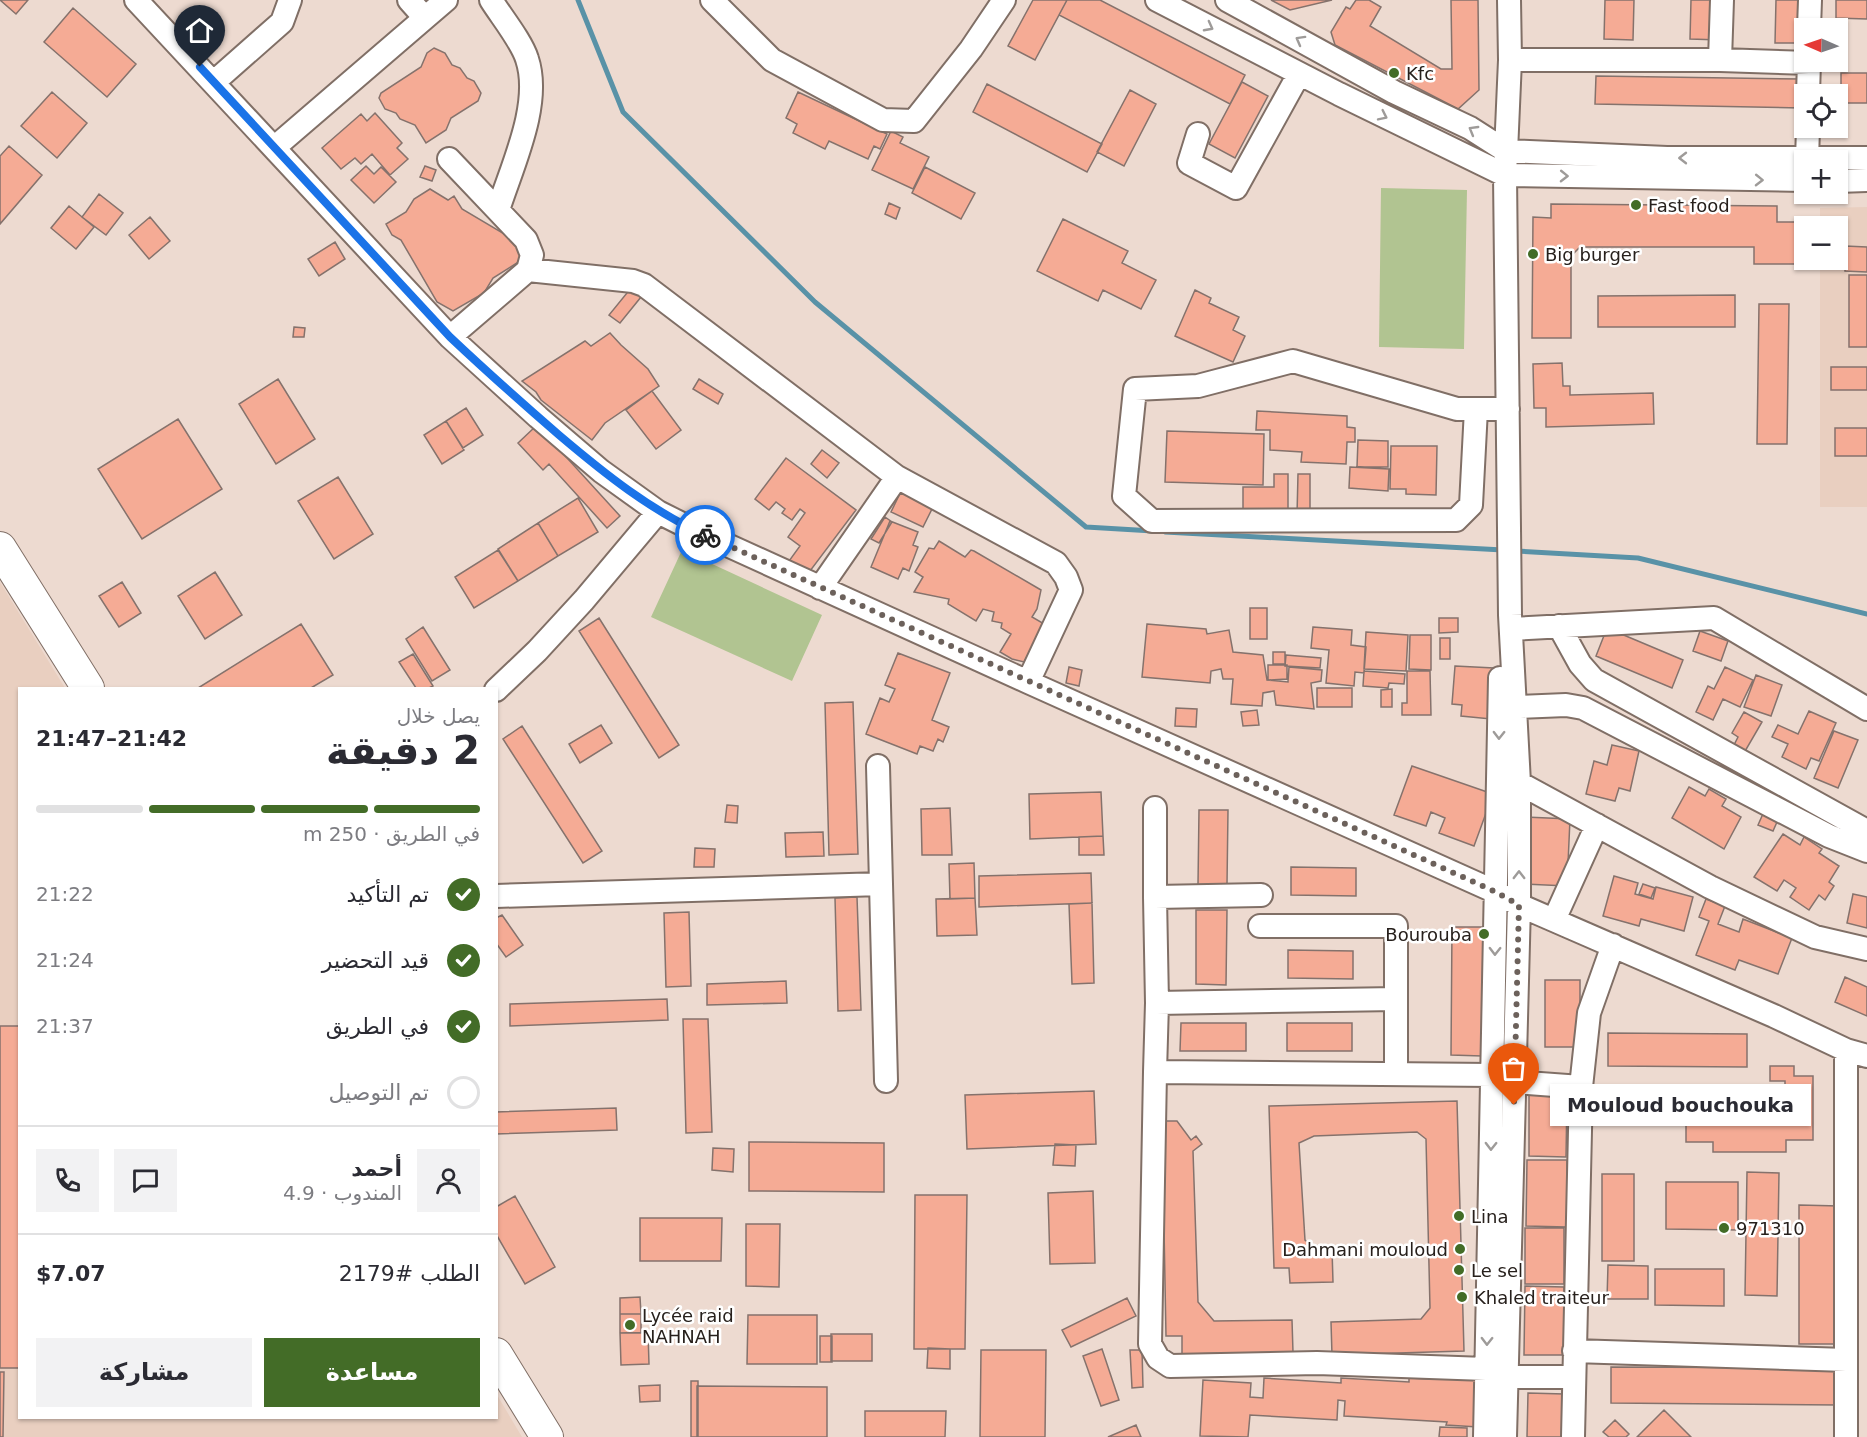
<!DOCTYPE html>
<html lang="ar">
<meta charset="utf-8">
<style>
:root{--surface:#fff;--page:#f2f2f3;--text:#2b2b33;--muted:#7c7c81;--line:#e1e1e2;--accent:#436c27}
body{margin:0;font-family:"DejaVu Sans",Cairo,sans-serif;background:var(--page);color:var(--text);direction:rtl;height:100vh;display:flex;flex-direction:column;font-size:22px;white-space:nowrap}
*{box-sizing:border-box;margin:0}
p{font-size:20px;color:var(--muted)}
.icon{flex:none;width:33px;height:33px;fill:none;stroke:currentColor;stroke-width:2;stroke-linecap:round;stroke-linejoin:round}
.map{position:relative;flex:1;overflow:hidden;direction:ltr}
.side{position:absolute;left:18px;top:687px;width:480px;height:732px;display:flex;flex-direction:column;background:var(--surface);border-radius:0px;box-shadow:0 2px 4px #0004;direction:rtl}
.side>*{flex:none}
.needle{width:39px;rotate:272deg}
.buttons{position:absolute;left:1794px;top:18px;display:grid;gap:12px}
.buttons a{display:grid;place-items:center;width:54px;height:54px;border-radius:0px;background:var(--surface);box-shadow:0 2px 4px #0004;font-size:30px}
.pin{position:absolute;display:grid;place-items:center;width:51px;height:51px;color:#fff;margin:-62px -26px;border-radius:50% 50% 50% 0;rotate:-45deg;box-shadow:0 0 6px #0007}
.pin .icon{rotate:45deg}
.courier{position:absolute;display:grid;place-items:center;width:60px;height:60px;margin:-30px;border:4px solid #1a73e8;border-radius:50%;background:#fff;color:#222;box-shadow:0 2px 8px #0007}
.bubble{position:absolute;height:42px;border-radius:0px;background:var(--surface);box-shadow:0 2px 4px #0004;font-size:20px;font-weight:600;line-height:42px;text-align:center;direction:rtl}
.overview em{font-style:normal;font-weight:600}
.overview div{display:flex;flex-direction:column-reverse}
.overview{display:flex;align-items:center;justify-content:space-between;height:102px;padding:0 18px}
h1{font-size:39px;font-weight:600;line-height:45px}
.bar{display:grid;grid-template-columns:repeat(4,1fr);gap:9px 6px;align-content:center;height:72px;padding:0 18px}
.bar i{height:8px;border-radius:4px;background:var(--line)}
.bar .on{background:var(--accent)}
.bar p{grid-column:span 4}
.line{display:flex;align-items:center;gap:15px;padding:0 18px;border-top:2px solid var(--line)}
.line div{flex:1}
.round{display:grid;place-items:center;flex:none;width:63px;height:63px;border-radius:0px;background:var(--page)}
ol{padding:0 18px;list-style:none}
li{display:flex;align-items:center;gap:18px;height:66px}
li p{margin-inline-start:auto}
li .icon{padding:6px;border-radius:50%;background:var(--accent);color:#fff;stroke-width:4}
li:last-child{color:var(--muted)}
li i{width:33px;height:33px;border:3px solid var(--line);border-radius:50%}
.button{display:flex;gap:12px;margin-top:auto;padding:12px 18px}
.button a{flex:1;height:69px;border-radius:0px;background:var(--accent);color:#fff;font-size:24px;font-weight:600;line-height:69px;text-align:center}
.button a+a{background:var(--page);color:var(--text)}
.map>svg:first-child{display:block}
.built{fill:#e9cfc0}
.green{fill:#b1c491}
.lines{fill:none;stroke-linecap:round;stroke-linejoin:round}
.stream{stroke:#5992a7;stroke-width:5}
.building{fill:#f5ab95;stroke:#85726c;stroke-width:1.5}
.street-casing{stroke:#806f66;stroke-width:26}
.secondary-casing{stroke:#806f66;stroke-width:34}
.street{stroke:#fff;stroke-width:22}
.secondary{stroke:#fff;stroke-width:32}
.oneway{stroke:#9e9b99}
.done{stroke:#6c615b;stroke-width:6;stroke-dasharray:0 10.8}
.route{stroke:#1a73e8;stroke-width:8}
.poi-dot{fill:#436c27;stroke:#fff;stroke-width:2}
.labels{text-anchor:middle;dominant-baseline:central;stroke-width:5;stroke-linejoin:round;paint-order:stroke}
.poi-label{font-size:18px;fill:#27201c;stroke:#fff;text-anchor:start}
</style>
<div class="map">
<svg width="1867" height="1437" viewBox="0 0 1867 1437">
<rect width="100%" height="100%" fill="#eddad0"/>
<path class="built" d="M1867,207V507H1820V260H1838V226H1820V208Z
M0,582L65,688H20V1418H496L497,1395L522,1437H0Z"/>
<path class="green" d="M1381,188L1467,190L1464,349L1379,347Z
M682,550L822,615L792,681L651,617Z"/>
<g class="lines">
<path class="stream" d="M578,0L623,112L815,302L1086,527L1153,531
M1165,532L1503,550
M1516,551L1638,558L1867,614"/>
</g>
<path class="building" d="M0,0H28L16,14Z
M1033,0H1067L1035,60L1008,46Z
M1067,0H1100L1245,75L1230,104L1059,15Z
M1271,0H1332L1290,10Z
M1356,0H1369L1381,7L1370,26L1441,69H1452L1451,0H1478L1479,90L1458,109L1335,45L1331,32L1346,7L1350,9Z
M1605,0H1634L1633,40L1604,39Z
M1691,0H1720V40L1690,39Z
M1776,0H1805L1804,43H1775Z
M1836,0H1867V19L1836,18Z
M73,8L136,64L107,97L44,42Z
M434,48L445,53L452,65L460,68L467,78L474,81L481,93L478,101L451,118L446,130L426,143L415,125L400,119L396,113L385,109L379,98L381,93L421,67L427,53Z
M1841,73H1867V103H1841Z
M1596,76L1802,79L1801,108L1595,104Z
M1242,82L1268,96L1235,158L1209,144Z
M987,84L1102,144L1087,172L973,112Z
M1130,90L1156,104L1124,166L1097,152Z
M52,92L87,123L57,158L21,126Z
M798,92L887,134L880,149L874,146L868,159L829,141L825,149L793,133L797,124L786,118Z
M375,113L402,143L397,148L408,159L390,175L372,154L361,164L355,158L341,169L322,148L361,114L367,121Z
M891,131L903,137L900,143L929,157L913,189L872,170Z
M9,146L42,175L0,224V156Z
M366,166L374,174L381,167L396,182L374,203L351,180Z
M425,166L436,170L432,181L420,177Z
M925,167L975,193L961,219L912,193Z
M430,189L448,200L454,196L462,209L511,238L522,256L517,263L493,278L484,293L453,311L437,302L401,240L392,235L386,224L406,212L414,199Z
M99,194L123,213L106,235L82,217Z
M889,203L900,208L896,219L885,214Z
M1551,204L1777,206V222H1802V264H1754V247H1580L1571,256V338H1532L1533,217L1551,218Z
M69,206L94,227L76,249L51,228Z
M150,217L170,241L149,259L129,235Z
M1063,219L1128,251L1122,263L1156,280L1141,309L1103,290L1098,301L1037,271Z
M335,242L345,259L319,276L308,259Z
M1845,246L1867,247V272L1845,271Z
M1849,275H1867V347H1849Z
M631,288L641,297L620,323L609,315Z
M1195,290L1211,298L1209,303L1239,317L1233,330L1245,336L1233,362L1175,336Z
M1735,295V327H1598V296Z
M1759,304H1789L1787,444H1757Z
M294,327L305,328L304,337H293Z
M610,333L621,345L648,369L659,386L605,423L592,440L541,400L536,392L522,381L585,341L591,346Z
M1562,363L1563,386H1570V395L1653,393L1654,424L1546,427V408H1534L1533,364Z
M1831,367H1867V390H1831Z
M278,379L315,439L276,464L239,404Z
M699,379L723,394L718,404L693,389Z
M652,391L681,430L656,449L626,410Z
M466,408L483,435L463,448L446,421Z
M1257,411L1347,416V427L1355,428V442H1347L1346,464L1301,462L1302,452L1270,450V430H1256Z
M178,419L222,489L142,539L98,469Z
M446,421L464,450L442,464L424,435Z
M537,425L620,516L607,528L549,464L543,470L518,443Z
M1835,428H1867V456H1835Z
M1167,431L1264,434L1263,485L1165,482Z
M1358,440L1388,441V467H1357Z
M1391,446H1437L1436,495L1406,494V489H1390Z
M822,450L839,463L827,478L811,464Z
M786,458L856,510L807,575L789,561L800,546L788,537L805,513L800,509L792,520L782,513L785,509L776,502L769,510L755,499Z
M1350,467L1389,469L1388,491L1349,488Z
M1274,474H1288V513H1243V487H1274Z
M1298,474H1310V515H1297Z
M338,477L373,534L334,559L298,501Z
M903,487L935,503L923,527L891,512Z
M578,498L598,532L558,556L538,523Z
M885,517L892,522L879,543L871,539Z
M890,521L918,532L913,545L918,547L909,571L903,568L898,579L871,567Z
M538,523L558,556L518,581L498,549Z
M939,541L965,557L971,550L974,551L1041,590L1037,609L1032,617L1046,625L1024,662L1012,659L1000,652L1011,634L1001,628L1002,623L992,621L994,612L983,609L976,621L948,604L949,599L914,592L923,577L915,572L929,548L934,549Z
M498,550L518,581L474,608L455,577Z
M215,572L242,615L205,639L178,596Z
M122,582L141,613L119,627L99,596Z
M1250,608H1267V639H1250Z
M599,618L679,745L659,758L579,631Z
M1439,618H1458V632L1439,633Z
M301,624L333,675L311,688H198Z
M1147,624L1206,629L1207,634L1229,630L1233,652L1263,655L1267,680L1288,682L1289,667L1322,670L1321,681L1311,683L1314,709L1276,705L1274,691L1263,693L1262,706L1231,704L1233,679H1223L1221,669L1211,671L1210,683L1142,677Z
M423,627L450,670L432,681L406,639Z
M1313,627L1352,630L1351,645L1366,647L1364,673L1355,672L1354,686L1326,683L1329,650L1311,648Z
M1607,628L1683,660L1672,688L1596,656Z
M1700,631L1728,641L1721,661L1693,651Z
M1366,632L1408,635L1406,671L1364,669Z
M1410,635H1431V670L1409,669Z
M1440,638H1450V659H1440Z
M1273,652H1285V664H1273Z
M898,653L950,673L932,720L949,727L943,742L938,739L933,751L920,746L917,754L866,734L880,698L889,702L895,689L885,685Z
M413,654L433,686L429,688H416L399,662Z
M1286,655L1321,658L1320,668L1285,666Z
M1268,665H1287V679L1268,680Z
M1455,666L1494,668L1491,719L1461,716L1462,705L1452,704Z
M1069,667L1082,670L1079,686L1066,683Z
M1725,667L1753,680L1740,707L1723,699L1713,720L1696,712L1708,686L1714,689Z
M1364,671L1405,674L1404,684L1389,683L1388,688L1363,686Z
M1407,671H1430L1431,715H1402V703H1407Z
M1756,675L1782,685L1771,716L1744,707Z
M1317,688H1352V707H1317Z
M1392,689V707H1381V690Z
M853,702L858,854L829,855L825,703Z
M1176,708L1197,709L1196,727L1175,726Z
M1257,710L1259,725L1243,726L1241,712Z
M1809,711L1836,723L1819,761L1811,758L1806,769L1782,757L1788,744L1772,737L1778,725L1798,734Z
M1744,712L1762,722L1744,753L1733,747L1738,737L1732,733Z
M601,725L612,743L580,763L569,744Z
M522,726L602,851L583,863L503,739Z
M1834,731L1858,740L1838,788L1814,778Z
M1612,745L1639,751L1630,791L1619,788L1615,801L1586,794L1594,761L1607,765Z
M1412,766L1493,794L1474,846L1439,833L1445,818L1431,812L1426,826L1394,815Z
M1689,787L1705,796L1709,789L1726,799L1722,806L1741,817L1724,849L1672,818Z
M1101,792L1103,836L1030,839L1029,794Z
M727,805L738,806L737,823L725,822Z
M1766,807L1781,813L1773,831L1758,825Z
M950,808L952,855H922L921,809Z
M1199,810H1228L1227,885H1198Z
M1525,817L1570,819L1567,886L1523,884Z
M823,832L824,856L786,857L785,833Z
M1783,834L1800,845L1804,837L1822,849L1819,853L1839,866L1829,882L1834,886L1825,900L1819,895L1809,910L1790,897L1796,888L1784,880L1777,891L1754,877Z
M1103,836L1104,855H1079V837Z
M695,848L715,849L714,867H694Z
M974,863L975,898L950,899L949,864Z
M1291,867L1356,868V896L1291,895Z
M1091,873L1092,903L979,907V876Z
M1614,876L1638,883L1635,894L1653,899L1656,887L1693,897L1684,931L1641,919L1639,926L1603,916Z
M1643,884L1655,888L1651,898L1639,894Z
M1853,894L1867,897V928L1847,923Z
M857,897L861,1010L838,1011L835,898Z
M975,898L977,935L937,936L936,899Z
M1706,899L1725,906L1718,924L1739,932L1743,919L1792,938L1778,974L1739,960L1735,970L1696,955L1709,921L1699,917Z
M1092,903L1094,983L1072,984L1069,904Z
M1196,910H1227L1226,985L1196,984Z
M689,912L691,986L666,987L664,913Z
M502,915L523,945L506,957L496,943V918Z
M1452,927H1483L1482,1056L1451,1055Z
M1288,950L1353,951V979L1288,978Z
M1845,977L1867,987V1016L1835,1002Z
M1545,980H1580V1047H1545Z
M786,981L787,1003L707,1005V984Z
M667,999L668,1020L510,1026V1004Z
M683,1019H708L712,1132L686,1133Z
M1181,1023H1246V1051H1180Z
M1287,1023H1352V1051H1287Z
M0,1026H20V1368H0Z
M1608,1033L1747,1034V1067L1608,1066Z
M1770,1066H1794V1076H1813V1140H1786V1152H1713V1142H1686V1090L1715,1091V1123H1785V1081H1770Z
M1094,1091L1096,1144L967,1149L965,1095Z
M1529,1095H1567L1566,1157L1529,1156Z
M1457,1101L1464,1351L1332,1355L1331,1322L1421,1319L1430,1308L1426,1139L1417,1132L1314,1136L1299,1143L1305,1240L1318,1250L1332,1249L1333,1282L1290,1283L1289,1268H1274L1269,1106Z
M616,1108L617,1130L496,1134V1112Z
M1162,1121H1177L1191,1140L1196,1136L1202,1144L1193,1151L1198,1302L1214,1321L1292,1320L1293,1352L1182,1354V1336H1166Z
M749,1142L884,1143V1192L749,1191Z
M1055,1144L1076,1145L1075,1166L1053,1165Z
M713,1148L734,1149L733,1172L712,1170Z
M1527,1160H1567V1227L1526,1226Z
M1747,1172L1779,1173L1777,1296L1745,1295Z
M1602,1174H1634V1261H1602Z
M1666,1182H1738V1230L1666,1229Z
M1093,1191L1095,1263L1050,1264L1048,1193Z
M915,1195H967L965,1349H914Z
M515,1196L555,1267L525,1284L496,1234V1207Z
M1799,1205L1839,1206L1838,1344H1799Z
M640,1218H722L721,1261H640Z
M746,1224H780L779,1287L746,1286Z
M1525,1228H1564V1284H1525Z
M1608,1265L1648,1266V1299H1607Z
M1655,1269H1724V1306L1655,1305Z
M1525,1286L1564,1287V1355H1524Z
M640,1297L641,1314H620V1298Z
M1127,1298L1136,1316L1071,1347L1062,1330Z
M620,1314H641V1333H620Z
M748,1315H817V1364H747Z
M648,1332L649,1364L621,1365L620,1333Z
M831,1334H872V1361H831Z
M820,1336H832V1362H820Z
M928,1348L950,1349V1369L927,1368Z
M1102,1349L1119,1400L1101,1406L1083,1356Z
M981,1350H1046L1045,1437H980Z
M1130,1350H1142L1143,1387L1132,1388Z
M1611,1367L1838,1368V1405L1611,1403Z
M0,1372H4L3,1437H0Z
M1431,1377L1481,1378L1478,1427L1446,1425L1447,1422L1344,1416L1345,1401L1338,1400L1337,1420L1250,1415L1248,1437L1200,1436L1203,1380L1251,1383L1250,1397L1263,1398L1264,1378L1341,1383V1378L1409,1382V1378L1431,1379Z
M691,1381H698V1437H691Z
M660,1385V1401L640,1402L639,1386Z
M697,1386L827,1387V1437H697Z
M1528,1393L1564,1394V1437H1527Z
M1664,1410L1691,1437H1637Z
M865,1411H946L945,1437H865Z
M1615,1420L1629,1434L1626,1437H1609L1603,1432Z
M1136,1425L1141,1437H1108Z
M1440,1427L1467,1428V1437H1439Z"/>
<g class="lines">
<g class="street-casing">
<path id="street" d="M136,0L450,337L538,417L601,471L658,512L692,529L1028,682L1496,892L1519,905L1774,1016L1846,1050L1867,1056
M491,0C501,16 522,42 527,59C542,104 512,166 498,210
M712,0L772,60L883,120L914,121L971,49L1004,0
M1157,0L1339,94L1505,175L1804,180
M1227,0L1394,92L1470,128L1506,151L1667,158H1867
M425,18L446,0
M1809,28L1810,0
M1510,60H1720L1722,0
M1720,60L1809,63
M214,82L282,22L290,0
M1808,94L1809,62
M1198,134L1189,163L1236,188L1299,74
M275,147L425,18L409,0
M449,159L526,240L532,255L528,270L450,337
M1807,160L1808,128
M1838,181L1867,180
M528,270L633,281L644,285L897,477L1056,563L1066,577L1071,590L1028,682
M1476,409L1471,505L1456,520L1152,521L1124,496L1135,389L1198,386L1293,361L1457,409H1508
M820,588L897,477
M1559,626L1580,664L1594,680L1867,831
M1511,629L1714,618L1867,709
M496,690L537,651L584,600L658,512
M1515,707L1566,705L1583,708L1829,836L1867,851
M878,766L881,884
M1519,783L1710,887L1815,937L1867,949
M1155,808V897
M496,896L881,884L886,1081
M1554,920L1597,825
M1260,926H1396V1074
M1157,1003L1396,999
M1155,1072L1157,1003L1155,897L1261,895
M1493,1075L1155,1072L1150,1344L1158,1358L1170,1366L1317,1363L1486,1369L1507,1377H1574
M1514,1082L1581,1087
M1574,1351L1846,1360
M1485,1437L1500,678
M1505,1437L1519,905V783L1510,615L1507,355L1505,175L1510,60L1509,0
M1573,1437L1581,1087L1589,1013L1613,945
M1846,1437V1050"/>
</g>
<g class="secondary-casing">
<path id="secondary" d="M0,548L88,688
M496,1354L547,1437"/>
</g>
<use href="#street" class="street"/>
<use href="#secondary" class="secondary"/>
</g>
<defs><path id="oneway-chevron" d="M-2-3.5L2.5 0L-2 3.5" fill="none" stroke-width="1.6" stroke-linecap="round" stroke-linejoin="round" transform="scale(1.5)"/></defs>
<g class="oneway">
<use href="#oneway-chevron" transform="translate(1209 27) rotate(28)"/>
<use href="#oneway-chevron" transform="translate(1300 40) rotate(-151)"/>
<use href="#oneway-chevron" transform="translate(1383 116) rotate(26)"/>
<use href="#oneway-chevron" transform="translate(1473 130) rotate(-150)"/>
<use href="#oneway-chevron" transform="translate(1683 158) rotate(-180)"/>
<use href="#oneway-chevron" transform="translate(1564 176) rotate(1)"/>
<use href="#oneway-chevron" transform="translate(1759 180) rotate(1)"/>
<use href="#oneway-chevron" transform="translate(1499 735) rotate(91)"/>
<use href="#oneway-chevron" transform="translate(1519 875) rotate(-90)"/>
<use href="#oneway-chevron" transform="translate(1495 951) rotate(91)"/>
<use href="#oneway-chevron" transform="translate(1491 1146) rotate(91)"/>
<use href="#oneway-chevron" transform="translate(1487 1341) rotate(91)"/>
</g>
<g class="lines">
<path class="done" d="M705,535L1496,892L1519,905L1514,1105"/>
<path class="route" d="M200,67L450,337C485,370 522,403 559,435C605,474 650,510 705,535"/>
</g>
<g class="poi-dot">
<circle cx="1394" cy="73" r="6"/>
<circle cx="1636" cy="205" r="6"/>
<circle cx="1533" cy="254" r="6"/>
<circle cx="1484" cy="934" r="6"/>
<circle cx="1459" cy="1216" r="6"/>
<circle cx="1724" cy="1228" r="6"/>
<circle cx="1460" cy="1249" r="6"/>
<circle cx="1459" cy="1270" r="6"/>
<circle cx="1462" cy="1297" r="6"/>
<circle cx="630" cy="1325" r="6"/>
</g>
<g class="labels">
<g class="poi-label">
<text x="1406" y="73">Kfc</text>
<text x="1648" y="205">Fast food</text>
<text x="1545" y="254">Big burger</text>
<text x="1472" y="934" text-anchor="end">Bourouba</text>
<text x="1471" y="1216">Lina</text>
<text x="1736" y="1228">971310</text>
<text x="1448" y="1249" text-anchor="end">Dahmani mouloud</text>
<text x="1471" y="1270">Le sel</text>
<text x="1474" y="1297">Khaled traiteur</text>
<text x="642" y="1315">Lycée raid<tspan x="642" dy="21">NAHNAH</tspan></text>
</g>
</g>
</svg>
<div class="buttons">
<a><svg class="needle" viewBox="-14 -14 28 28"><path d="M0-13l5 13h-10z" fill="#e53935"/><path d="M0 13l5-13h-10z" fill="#7c7c81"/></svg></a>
<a><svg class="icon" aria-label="locate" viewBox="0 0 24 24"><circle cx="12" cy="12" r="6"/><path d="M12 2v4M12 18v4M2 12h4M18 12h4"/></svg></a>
<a>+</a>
<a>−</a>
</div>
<div class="pin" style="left:1514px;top:1105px;background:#ea580c"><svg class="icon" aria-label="bag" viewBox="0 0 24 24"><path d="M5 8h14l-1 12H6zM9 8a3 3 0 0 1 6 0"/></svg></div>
<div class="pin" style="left:200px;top:67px;background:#1f2937"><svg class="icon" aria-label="home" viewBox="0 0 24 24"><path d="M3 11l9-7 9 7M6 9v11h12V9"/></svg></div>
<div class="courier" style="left:705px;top:535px"><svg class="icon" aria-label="bike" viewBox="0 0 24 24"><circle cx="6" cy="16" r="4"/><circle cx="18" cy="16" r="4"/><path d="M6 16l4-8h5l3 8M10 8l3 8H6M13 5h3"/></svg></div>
<div class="bubble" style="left:1550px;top:1084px;width:261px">Mouloud bouchouka</div>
<section class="side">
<div class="overview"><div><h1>2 دقيقة</h1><p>يصل خلال</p></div><em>21:42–21:47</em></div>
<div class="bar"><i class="on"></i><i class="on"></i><i class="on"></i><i></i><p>في الطريق · 250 m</p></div>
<ol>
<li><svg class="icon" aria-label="check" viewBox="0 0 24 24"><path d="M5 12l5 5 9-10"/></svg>تم التأكيد<p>21:22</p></li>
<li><svg class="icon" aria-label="check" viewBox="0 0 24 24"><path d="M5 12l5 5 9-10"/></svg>قيد التحضير<p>21:24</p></li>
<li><svg class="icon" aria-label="check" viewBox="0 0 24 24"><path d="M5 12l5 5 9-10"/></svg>في الطريق<p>21:37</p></li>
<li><i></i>تم التوصيل</li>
</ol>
<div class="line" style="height:108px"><a class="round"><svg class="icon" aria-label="person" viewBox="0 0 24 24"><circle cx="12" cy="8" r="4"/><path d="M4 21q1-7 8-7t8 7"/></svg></a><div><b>أحمد</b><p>المندوب · 4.9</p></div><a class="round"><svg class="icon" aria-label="chat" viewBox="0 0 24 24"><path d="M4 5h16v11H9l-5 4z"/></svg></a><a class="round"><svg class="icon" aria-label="phone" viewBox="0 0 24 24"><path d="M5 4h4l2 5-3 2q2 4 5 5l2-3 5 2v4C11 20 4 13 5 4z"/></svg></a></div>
<div class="line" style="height:78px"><div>الطلب #2179</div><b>$7.07</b></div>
<div class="button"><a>مساعدة</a><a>مشاركة</a></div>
</section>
</div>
